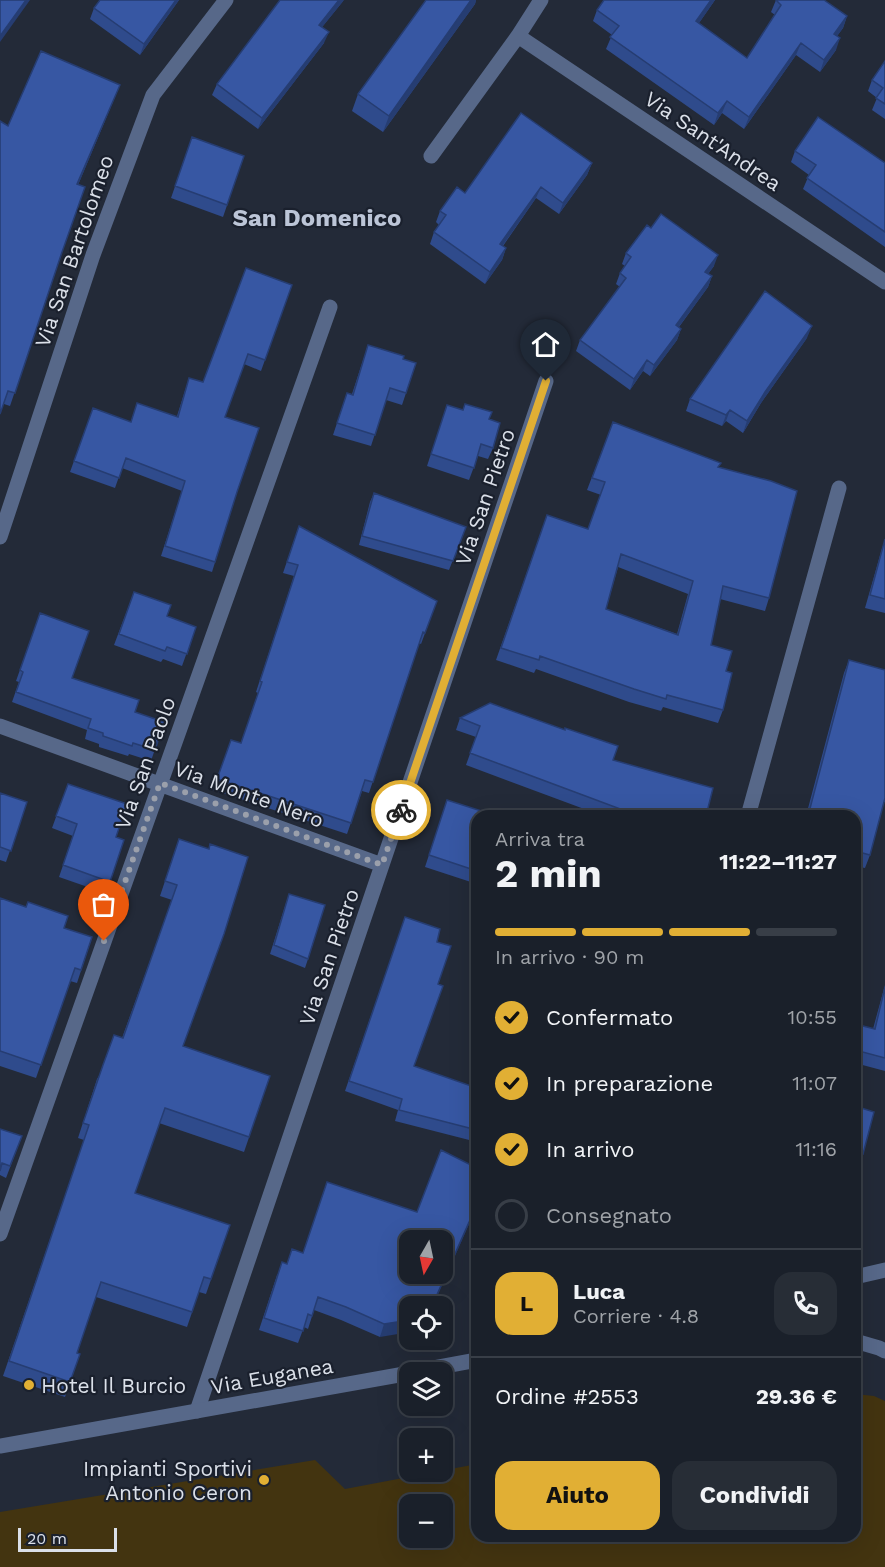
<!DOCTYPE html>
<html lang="it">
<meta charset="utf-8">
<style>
:root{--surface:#1a202a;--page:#272d36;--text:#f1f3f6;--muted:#9fa3a8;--line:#383e47;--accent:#e1af34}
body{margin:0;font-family:"Work Sans",sans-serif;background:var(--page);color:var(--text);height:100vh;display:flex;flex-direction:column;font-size:22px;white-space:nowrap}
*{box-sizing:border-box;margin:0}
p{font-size:20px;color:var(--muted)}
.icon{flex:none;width:33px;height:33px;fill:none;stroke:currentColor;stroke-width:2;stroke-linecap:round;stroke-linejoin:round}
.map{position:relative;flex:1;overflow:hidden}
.details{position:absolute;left:471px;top:810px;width:390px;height:732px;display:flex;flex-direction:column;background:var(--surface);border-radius:18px;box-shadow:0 6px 24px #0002,0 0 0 2px var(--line)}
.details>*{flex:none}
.needle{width:39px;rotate:189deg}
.buttons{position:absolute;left:399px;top:1230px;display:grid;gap:12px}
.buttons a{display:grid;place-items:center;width:54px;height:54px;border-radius:12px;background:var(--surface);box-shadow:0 6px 24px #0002,0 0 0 2px var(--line);font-size:30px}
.scale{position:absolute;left:18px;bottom:15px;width:99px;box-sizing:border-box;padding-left:6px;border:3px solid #dbe0e9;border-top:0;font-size:16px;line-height:21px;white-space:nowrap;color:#dbe0e9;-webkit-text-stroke:4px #1a202d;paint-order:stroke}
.pin{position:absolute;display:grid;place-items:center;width:51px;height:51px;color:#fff;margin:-62px -26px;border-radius:50% 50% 50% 0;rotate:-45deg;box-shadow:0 0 6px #0007}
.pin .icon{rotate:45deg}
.courier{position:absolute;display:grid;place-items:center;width:60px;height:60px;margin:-30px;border:4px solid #e1af34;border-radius:50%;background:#fff;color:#222;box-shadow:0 2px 8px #0007}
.overview em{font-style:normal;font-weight:700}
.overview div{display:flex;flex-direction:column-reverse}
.overview{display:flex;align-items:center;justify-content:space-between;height:102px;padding:0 24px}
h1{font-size:39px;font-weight:700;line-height:45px}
.bar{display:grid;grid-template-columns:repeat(4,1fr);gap:9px 6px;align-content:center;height:72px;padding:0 24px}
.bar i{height:8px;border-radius:4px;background:var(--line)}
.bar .active{background:var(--accent)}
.bar p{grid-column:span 4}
.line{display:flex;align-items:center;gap:15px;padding:0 24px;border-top:2px solid var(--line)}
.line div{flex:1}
.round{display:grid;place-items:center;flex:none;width:63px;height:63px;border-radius:18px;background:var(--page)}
ol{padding:0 24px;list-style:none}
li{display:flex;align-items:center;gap:18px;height:66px}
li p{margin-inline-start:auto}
li .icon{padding:6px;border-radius:50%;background:var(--accent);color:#111;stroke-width:4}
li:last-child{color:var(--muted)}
li i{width:33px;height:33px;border:3px solid var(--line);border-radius:50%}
.cta{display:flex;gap:12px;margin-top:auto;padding:12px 24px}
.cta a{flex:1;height:69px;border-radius:18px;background:var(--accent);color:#111;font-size:24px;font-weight:700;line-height:69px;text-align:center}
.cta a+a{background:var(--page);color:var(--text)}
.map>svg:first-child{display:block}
.green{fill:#433410;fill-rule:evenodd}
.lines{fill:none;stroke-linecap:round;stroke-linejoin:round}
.minor{stroke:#576889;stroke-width:15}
.tertiary{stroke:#576889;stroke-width:15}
.wall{fill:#2f4b8c;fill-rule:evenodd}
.shaded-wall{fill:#263d72}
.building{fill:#3757a3;stroke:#263d72;stroke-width:1.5;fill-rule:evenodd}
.done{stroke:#9ba0ab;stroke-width:6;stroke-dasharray:0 10.8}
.route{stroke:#e1af34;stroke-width:8}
.poi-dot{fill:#e1af34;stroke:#1a202d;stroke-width:2}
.labels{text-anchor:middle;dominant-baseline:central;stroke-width:4.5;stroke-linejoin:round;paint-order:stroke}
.street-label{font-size:21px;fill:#dbe0e9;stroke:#1a202d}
.poi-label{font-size:21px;fill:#dbe0e9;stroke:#1a202d;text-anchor:start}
.quarter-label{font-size:24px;font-weight:bold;fill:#bcc5d7;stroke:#1a202d}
</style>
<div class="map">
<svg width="885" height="1567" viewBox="0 0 885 1567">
<rect width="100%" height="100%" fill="#232a38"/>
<path class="green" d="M855,1394L874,1396L885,1401V1567H0V1512L315,1460L345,1489L477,1464V1536H855ZM410,1504H442V1538H410Z"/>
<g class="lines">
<path class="minor" d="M518,36L885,282
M431,156L518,36L541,0
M0,537L93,255L153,95L226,0
M0,726L382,865
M748,816L839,488
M0,1234L330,307
M197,1411L546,381"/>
<path class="tertiary" d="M855,1277L885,1270
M855,1341L879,1348L885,1351
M412,1372L477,1360
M0,1446L410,1373"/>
</g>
<path class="wall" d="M179,0L140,55L90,19L94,8Z
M344,0L322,27L324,43L258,129L212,95L217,84Z
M426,0H476L475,4L383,132L352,111L358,94Z
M604,0H715L699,23L747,58L775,15L771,12L776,0L847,16L843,28L837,36L836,50L820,72L796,55L744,129L722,113L714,125L606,49L612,35L593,21L597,10Z
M885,61V119L872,110L877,98L868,91L872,80Z
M120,85L78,185L61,255L10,406L4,404L8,126Z
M192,137L244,156L223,217L171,198Z
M795,151L885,163V247L803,189L809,175L791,162Z
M592,163L587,175L559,214L536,198L503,246L506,248L502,260L485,284L430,244L434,232L439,225L436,222L440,211L465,193Z
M626,253L714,266L708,274L712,276L708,287L679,327L681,329L677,340L650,376L643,371L630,390L576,351L580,340L620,287L616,284L620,273L625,266L622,264Z
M292,285L261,371L244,364L225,417L237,492L212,572L161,556L182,491L122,468L115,488L70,472L93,408L131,422L177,416L189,378L203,382Z
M807,338L761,403L743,433L726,421L722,426L686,411L690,399Z
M368,345L403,359L416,363L402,405L386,400L371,446L333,435L347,393L352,394Z
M463,410L489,419L493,448L488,459L478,456L469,480L427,466L443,417Z
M613,422L719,467L769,598L765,611L720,599L711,645L726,671L723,710L718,723L663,707L661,711L629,702L536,669L534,673L496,660L547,515L588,529L601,495L587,490ZM618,567L688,594L677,634L606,609Z
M374,493L466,527L449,570L359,545L370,502Z
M299,526L437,601L421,644L419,643L369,793L362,791L347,834L213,790L231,740L241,743L258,693L256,692L294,576L283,573Z
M885,539V613L865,608L881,552Z
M134,592L167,616L196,627L182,666L163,659L161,662L114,645Z
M40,613L72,678L135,712L164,722L151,761L129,754L128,756L99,747V744L85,739L87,730L12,702L19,682L16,681Z
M849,660L885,670V802H884L870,855L865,868L855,866V816H806L844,673Z
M460,718L613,760L706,816H603L466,765L476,737L456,730Z
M68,784L116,837L124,840L105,893L59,877L73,836L52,828Z
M0,793L27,802L6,862L0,860Z
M447,800L477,816V884L425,867Z
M179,839L183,1046L270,1076L244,1152L159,1123L135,1193L230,1225L206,1294L199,1292L187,1327L96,1297L77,1353L80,1354L65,1397L3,1376L84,1140L78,1138L97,1079L122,1038L172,900L160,896Z
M0,898L64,928L92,937L77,983L70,981L36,1078L0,1066Z
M286,903L308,959L305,968L270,954Z
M405,917L437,942L438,984L414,1066L477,1088V1142L395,1121L398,1110L345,1091Z
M885,985V1071L855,1063V1024L873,1029Z
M855,1106L863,1154L857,1169H855Z
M0,1129L22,1136L6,1178L0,1175Z
M477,1168L380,1337L341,1320L314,1310L308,1329L304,1327L298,1343L259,1330L277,1275L287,1264L292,1249L303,1253L417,1212Z"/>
<path class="shaded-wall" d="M26,0H30L0,42V36Z
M176,0H179L140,55L144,44Z
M339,0H344L315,36L319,25Z
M471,0H476L475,4L383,132L389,116Z
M711,0H715L692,33L696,21Z
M847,16L843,28L830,46L834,34Z
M329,32L324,43L258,129L262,118Z
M840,38L836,50L820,72L824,60Z
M801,43L796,55L744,129L749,117Z
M120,85L115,97L73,197L77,184Z
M727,101L722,113L714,125L718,113Z
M592,163L587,175L559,214L563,203Z
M541,187L536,198L496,255L500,244Z
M506,248L502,260L485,284L490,272Z
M718,255L714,266L701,283L705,272Z
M712,276L708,287L672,336L676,325Z
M812,326L807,338L761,403L743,433L747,421L765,392Z
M681,329L677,340L650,376L654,365Z
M647,360L643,371L630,390L634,379Z
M730,410L726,421L722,426L726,415Z
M477,1204V1206L433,1306H432Z
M410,1320V1332L380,1337L384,1324Z"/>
<path class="building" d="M0,0H26L0,36Z
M100,0H176L144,44L94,8Z
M280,0H339L319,25L329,32L262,118L217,84Z
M426,0H471L389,116L358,94Z
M604,0H711L696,21L747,58L781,5L776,0H824L847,16L834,34L840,38L824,60L801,43L749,117L727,101L718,113L610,37L619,26L597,10Z
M41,51L120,85L77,184L85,187L61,255L15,393L8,391L0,414V121L8,126Z
M885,61V104L876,98L883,88L872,80Z
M521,113L592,163L563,203L541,187L500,244L506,248L490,272L434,232L446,215L440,211L457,187L465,193Z
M818,117L885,163V232L807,178L816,165L795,151Z
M192,137L244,156L227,205L175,186Z
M661,214L718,255L705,272L712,276L676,325L681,329L654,365L647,360L634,379L580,340L626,278L620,273L631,257L626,253L647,225L651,228Z
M246,268L292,285L265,360L248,354L225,417L259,428L237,492L215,562L165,546L185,481L126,458L119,478L74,461L93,408L131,422L137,403L178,417L189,378L203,382Z
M765,291L812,326L765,392L747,421L730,410L726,415L690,399Z
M368,345L404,356L403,359L416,363L406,393L390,388L375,435L337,423L347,393L353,395Z
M465,404L492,412L489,419L500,423L493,448L481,444L474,468L431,454L447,405L463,410Z
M613,422L721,463L718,467L771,481L797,491L769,598L723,586L711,645L732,651L726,671L732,673L723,710L667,695L666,699L634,689L540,656L539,660L501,648L547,515L588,529L605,482L592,478ZM621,554L693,581L678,635L606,609Z
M374,493L466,527L453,561L362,536Z
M299,526L437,601L425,633L423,632L373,782L365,780L351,823L217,779L231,740L241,743L262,682L260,681L298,565L287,562Z
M885,539V599L870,595Z
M134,592L171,605L167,616L196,627L187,654L167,647L165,651L119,634Z
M40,613L89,631L72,678L139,700L135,712L164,722L155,750L133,743L132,746L103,736V733L88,728L91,719L16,692L23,672L20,670Z
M849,660L885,670V798L870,855L855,851V816H808Z
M490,703L565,730V728L618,746L613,760L713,788L706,816H639L470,753L480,726L460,718Z
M68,784L127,804L116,837L124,840L110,882L63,865L77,824L56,816Z
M0,793L27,802L11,851L0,847Z
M447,800L497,816H477V871L429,855Z
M179,839L209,849L210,844L248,857L224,934L183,1046L270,1076L249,1137L165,1108L135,1193L230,1225L211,1279L204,1277L192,1312L101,1282L77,1353L80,1354L70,1382L9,1361L89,1125L83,1123L103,1065L114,1035L123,1038L177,885L165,881Z
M289,894L325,905L308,959L274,945Z
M0,898L26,907L28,902L68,916L64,928L92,937L81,970L75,968L41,1065L0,1051Z
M405,917L440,929L437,942L451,946L438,984L443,986L414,1066L477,1088V1130L399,1110L402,1099L349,1081Z
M885,987V1058L855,1050V1024L875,1029Z
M855,1106L874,1112L863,1154L855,1152Z
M0,1129L22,1136L10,1166L2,1163L0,1171Z
M441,1150L477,1168V1204L432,1306H410V1320L384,1324L346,1307L318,1297L312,1316L308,1314L303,1331L264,1318L282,1262L287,1264L292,1249L303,1253L327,1182L417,1212ZM410,1240H442V1274H410Z"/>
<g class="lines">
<path class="done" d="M104,941L160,783L382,865L401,810"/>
<path class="route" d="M401,810L546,381"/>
</g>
<g class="poi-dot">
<circle cx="29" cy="1385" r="6"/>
<circle cx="264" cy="1480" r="6"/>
</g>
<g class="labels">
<g class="street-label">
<text transform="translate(713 141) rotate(34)">Via Sant'Andrea</text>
<text transform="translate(74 251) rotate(-71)">Via San Bartolomeo</text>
<text transform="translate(485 497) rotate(-71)">Via San Pietro</text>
<text transform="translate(145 763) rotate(-70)">Via San Paolo</text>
<text transform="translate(249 794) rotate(20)">Via Monte Nero</text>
<text transform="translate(329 957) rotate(-71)">Via San Pietro</text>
<text transform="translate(272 1376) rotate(-10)">Via Euganea</text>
</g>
<g class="poi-label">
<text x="41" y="1385">Hotel Il Burcio</text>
<text x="252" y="1468" text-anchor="end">Impianti Sportivi<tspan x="252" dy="24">Antonio Ceron</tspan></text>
</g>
<g class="quarter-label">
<text x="317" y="218">San Domenico</text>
</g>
</g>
</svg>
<div class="buttons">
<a><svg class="needle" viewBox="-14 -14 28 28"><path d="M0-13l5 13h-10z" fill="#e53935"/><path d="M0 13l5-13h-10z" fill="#9fa3a8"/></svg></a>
<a><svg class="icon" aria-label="locate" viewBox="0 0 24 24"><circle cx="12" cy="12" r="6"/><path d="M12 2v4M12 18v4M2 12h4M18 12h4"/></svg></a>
<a><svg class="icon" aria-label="layers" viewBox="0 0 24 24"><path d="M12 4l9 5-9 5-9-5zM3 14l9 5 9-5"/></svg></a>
<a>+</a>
<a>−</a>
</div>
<div class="scale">20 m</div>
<div class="pin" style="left:104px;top:941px;background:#ea580c"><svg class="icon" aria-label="bag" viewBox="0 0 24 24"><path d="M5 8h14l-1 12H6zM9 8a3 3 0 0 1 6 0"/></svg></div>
<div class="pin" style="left:546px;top:381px;background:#1f2937"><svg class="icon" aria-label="home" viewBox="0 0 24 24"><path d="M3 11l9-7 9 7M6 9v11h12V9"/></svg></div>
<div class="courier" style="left:401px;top:810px"><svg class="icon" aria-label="bike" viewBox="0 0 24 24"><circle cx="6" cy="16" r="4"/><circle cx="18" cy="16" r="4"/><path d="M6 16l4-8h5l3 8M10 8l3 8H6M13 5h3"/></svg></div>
<section class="details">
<div class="overview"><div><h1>2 min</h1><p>Arriva tra</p></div><em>11:22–11:27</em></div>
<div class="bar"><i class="active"></i><i class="active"></i><i class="active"></i><i></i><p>In arrivo · 90 m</p></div>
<ol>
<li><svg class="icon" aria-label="check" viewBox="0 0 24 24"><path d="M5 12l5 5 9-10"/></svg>Confermato<p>10:55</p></li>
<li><svg class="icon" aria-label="check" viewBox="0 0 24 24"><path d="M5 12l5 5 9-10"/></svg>In preparazione<p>11:07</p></li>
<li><svg class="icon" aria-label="check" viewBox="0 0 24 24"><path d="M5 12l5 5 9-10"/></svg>In arrivo<p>11:16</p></li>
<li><i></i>Consegnato</li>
</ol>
<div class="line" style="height:108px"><b class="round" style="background:var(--accent);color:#111">L</b><div><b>Luca</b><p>Corriere · 4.8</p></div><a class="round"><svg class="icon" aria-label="phone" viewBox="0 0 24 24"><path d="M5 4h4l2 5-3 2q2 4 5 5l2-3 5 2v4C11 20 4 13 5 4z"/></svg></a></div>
<div class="line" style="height:78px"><div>Ordine #2553</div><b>29.36 €</b></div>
<div class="cta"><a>Aiuto</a><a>Condividi</a></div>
</section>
</div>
